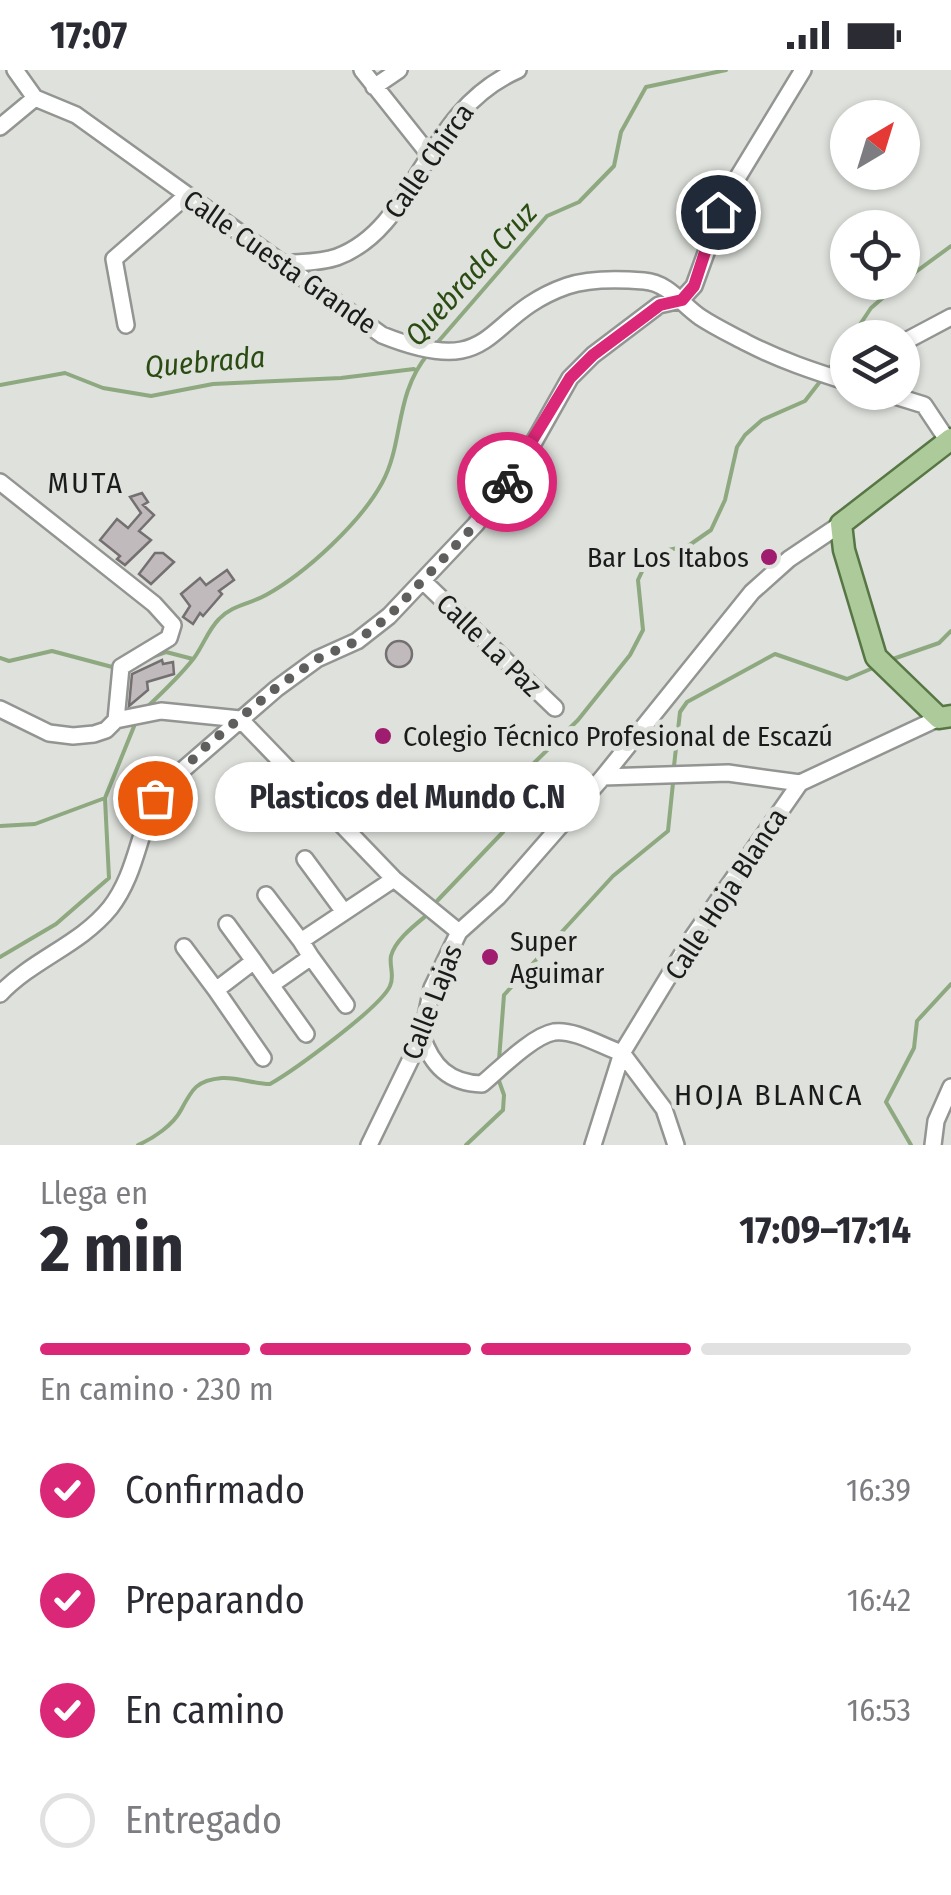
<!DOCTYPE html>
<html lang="es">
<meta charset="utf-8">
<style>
:root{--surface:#fff;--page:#f2f2f3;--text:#2b2b33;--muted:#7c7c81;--line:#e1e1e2;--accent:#db2777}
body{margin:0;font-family:"Fira Sans Condensed",sans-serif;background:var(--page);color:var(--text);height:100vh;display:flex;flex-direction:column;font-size:38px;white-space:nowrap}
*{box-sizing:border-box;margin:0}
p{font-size:32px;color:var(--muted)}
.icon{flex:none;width:55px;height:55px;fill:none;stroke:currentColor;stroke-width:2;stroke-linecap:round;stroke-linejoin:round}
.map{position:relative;height:1075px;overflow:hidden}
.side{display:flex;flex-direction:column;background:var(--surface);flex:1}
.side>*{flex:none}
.needle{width:65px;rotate:38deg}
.fabs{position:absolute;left:830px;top:30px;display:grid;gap:20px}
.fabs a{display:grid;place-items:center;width:90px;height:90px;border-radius:50%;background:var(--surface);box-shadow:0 2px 8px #0004;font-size:50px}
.pin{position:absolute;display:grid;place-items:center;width:85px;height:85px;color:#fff;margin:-42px;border:5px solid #fff;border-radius:50%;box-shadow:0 2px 10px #0007}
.courier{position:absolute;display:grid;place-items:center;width:100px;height:100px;margin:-50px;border:8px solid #db2777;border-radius:50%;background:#fff;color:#222;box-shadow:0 2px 12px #0007}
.bubble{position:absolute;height:70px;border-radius:35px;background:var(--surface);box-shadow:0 2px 8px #0004;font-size:32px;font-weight:700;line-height:70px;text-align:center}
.head em{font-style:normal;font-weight:700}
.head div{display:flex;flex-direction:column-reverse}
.head{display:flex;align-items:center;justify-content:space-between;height:170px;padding:0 40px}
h1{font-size:65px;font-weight:700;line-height:75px}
.bar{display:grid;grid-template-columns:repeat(4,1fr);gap:15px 10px;align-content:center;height:120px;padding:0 40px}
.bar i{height:12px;border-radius:8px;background:var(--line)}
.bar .active{background:var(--accent)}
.bar p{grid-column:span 4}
ol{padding:0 40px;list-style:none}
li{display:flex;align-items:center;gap:30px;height:110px}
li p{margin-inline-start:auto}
li .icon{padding:10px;border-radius:50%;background:var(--accent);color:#fff;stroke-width:4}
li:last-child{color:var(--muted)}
li i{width:55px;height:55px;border:5px solid var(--line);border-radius:50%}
.status{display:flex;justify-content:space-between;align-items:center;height:70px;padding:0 50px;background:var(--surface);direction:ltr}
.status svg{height:28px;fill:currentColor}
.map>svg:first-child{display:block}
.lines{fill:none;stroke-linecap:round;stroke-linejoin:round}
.stream{stroke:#8ea880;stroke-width:4}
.building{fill:#c0babd;stroke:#746f71;stroke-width:2.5}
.minor-casing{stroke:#929591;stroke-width:20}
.major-casing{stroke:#567643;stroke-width:25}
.minor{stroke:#fff;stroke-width:15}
.major{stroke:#adca9b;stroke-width:20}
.done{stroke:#5f605e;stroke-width:10;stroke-dasharray:0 18}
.route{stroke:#db2777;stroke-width:12}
.poi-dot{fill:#9f1c6e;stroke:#dee1dc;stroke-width:4}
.labels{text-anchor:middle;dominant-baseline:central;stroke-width:10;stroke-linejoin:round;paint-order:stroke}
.street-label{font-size:28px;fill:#1a1b1a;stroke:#dee1dc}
.poi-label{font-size:28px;fill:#1a1b1a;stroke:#dee1dc;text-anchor:start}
.water-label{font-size:30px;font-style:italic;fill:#2a4c12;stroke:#dee1dc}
.neighbourhood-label{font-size:30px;letter-spacing:2.5px;fill:#1a1b1a;stroke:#dee1dc}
</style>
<div class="status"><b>17:07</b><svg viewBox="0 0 49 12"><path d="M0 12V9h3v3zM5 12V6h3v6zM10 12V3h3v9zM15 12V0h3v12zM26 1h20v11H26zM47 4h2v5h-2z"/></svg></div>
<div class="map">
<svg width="951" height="1075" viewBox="0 0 951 1075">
<rect width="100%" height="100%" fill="#dee1dc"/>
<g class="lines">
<path class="stream" d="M902,212L951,176
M851,268L871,238L901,212
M437,273L547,146L579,132L614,96L621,62L646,17L726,0
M827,301L848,275
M0,315L65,303L103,318L151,326L213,314L341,308L414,299
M0,588L9,591L52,581L116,598
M149,588L166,582L193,589
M890,590L939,573L951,561
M146,638C162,623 180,606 194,588C203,576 208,560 219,549C232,535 250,534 266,525C306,503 360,453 382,413C404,373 394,325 428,284
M674,696L680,642L687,632L775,584L847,609L873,598
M0,756L35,754L105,728L137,649
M437,831L503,762L507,743L522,722L533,694L578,650L630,585L643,560L638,510L646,493L658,482L688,476L711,460L725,430L737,377L745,365L762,350L805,331L822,309
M0,887L56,854L109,808L105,729
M499,990L504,925L613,806L668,761L673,713
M138,1075C154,1068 173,1055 181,1040C192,1019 197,1010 222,1008C239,1007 253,1014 270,1014C293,1001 380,938 390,916C395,906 389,896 391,886C395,870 415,855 427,845
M466,1075L503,1040L504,1025L498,1008
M911,1075L886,1032L914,978L917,951L951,914"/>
</g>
<path class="building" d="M142,423L148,432L143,435L154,445L139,461L151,470L125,495L117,489L120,486L100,470L117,449L128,458L141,443L130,427Z
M155,483H163L174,492L151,514L139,504Z
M227,500L234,510L219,521L222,524L203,546L200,543L193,554L183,547L190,536L181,524L200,508L206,515Z
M386 584a13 13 0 1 1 26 0a13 13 0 1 1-26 0Z
M162,590L163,594L173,592L174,604L147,612L148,620L129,636L132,604Z
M280,707L298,726L271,750L254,730Z"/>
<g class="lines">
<g class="minor-casing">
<path id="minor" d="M15,0L35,28
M362,0L428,83
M374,17L399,0
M0,57L35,28L76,45L382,265C499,312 481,246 567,216C590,208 620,209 644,211C669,213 681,234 700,247C715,257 732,265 747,273C780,290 813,301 848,312
M282,194C300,192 320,193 337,187C418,157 422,42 518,0
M126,255L114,189L186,126
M902,273L951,247
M882,322L924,335L948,371
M0,412L154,534L173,555L169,568L121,597L116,650
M423,511L555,638
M0,639L49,663L73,666L94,664L106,660L116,650L161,641L240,649
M240,649L394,809L459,862
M603,707L728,703L800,713
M305,789L344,842
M266,825L301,871
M227,854L254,891
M184,877L216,920
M311,887L346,935
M271,915L306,964
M0,924C33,889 80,875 110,838C139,801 138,754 163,717L276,619L317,589L357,571L389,546L476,454L526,386L570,308L593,285L659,235L681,230L694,216L727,125L803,0
M422,966C432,996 449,1013 482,1014C499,1000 532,966 554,962C575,959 603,977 622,983
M622,983L664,1039L676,1075
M263,988L216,920L254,891L271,915L311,887L301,871L394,809
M369,1075L422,966L432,918L459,862L498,827L603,707L752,522L789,489L841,454
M593,1075L622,983L692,868L800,713L939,648
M933,1075L936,1051L951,1017"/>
</g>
<g class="major-casing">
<path id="major" d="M951,369L841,454L844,480L876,587L939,648L951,646"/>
</g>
<use href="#minor" class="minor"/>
<use href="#major" class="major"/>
</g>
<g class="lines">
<path class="done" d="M155,728L204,678L276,618L317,589L357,571L389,546L476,454L507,412"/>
<path class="route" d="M507,412L570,308L593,285L640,250L660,235L682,230L694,216L718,142"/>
</g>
<g class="poi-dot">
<circle cx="769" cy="487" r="10"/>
<circle cx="383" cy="666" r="10"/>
<circle cx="490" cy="887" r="10"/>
</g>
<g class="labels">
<g class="street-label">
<text transform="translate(429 91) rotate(-55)">Calle Chirca</text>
<text transform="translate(280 192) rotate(35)">Calle Cuesta Grande</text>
<text transform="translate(489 575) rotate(44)">Calle La Paz</text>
<text transform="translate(726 824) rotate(-57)">Calle Hoja Blanca</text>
<text transform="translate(432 932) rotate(-69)">Calle Lajas</text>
</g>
<g class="poi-label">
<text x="749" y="487" text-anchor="end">Bar Los Itabos</text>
<text x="403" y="666">Colegio Técnico Profesional de Escazú</text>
<text x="510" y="871">Super<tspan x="510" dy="32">Aguimar</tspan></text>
</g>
<g class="water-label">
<text transform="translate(471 204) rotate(-48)">Quebrada Cruz</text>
<text transform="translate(205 292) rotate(-5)">Quebrada</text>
</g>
<g class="neighbourhood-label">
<text x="86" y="413">MUTA</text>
<text x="769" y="1025">HOJA BLANCA</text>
</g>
</g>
</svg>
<div class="fabs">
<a><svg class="needle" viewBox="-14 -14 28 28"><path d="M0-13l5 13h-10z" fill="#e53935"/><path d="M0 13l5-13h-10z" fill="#7c7c81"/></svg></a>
<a><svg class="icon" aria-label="locate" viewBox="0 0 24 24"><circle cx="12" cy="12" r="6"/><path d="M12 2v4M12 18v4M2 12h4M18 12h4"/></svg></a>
<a><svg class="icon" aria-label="layers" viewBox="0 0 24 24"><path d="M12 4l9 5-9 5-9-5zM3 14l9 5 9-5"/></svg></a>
</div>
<div class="pin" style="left:155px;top:728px;background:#ea580c"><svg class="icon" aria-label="bag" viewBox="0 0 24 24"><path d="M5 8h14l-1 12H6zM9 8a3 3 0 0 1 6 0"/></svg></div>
<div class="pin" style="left:718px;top:142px;background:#1f2937"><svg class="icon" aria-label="home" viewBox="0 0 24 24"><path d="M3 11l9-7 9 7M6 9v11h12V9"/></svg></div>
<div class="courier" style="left:507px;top:412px"><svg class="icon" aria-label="bike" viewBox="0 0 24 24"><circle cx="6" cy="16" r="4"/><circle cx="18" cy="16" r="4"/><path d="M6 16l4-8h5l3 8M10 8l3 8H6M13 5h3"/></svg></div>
<div class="bubble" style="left:215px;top:692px;width:385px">Plasticos del Mundo C.N</div>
</div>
<section class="side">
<div class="head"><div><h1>2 min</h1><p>Llega en</p></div><em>17:09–17:14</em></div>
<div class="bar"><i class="active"></i><i class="active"></i><i class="active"></i><i></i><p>En camino · 230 m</p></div>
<ol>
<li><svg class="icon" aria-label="check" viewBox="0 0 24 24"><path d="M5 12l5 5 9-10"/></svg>Confirmado<p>16:39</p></li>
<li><svg class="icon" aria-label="check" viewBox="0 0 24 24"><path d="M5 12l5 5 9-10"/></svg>Preparando<p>16:42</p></li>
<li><svg class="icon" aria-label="check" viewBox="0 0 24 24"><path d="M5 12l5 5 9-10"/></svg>En camino<p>16:53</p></li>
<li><i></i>Entregado</li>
</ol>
</section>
